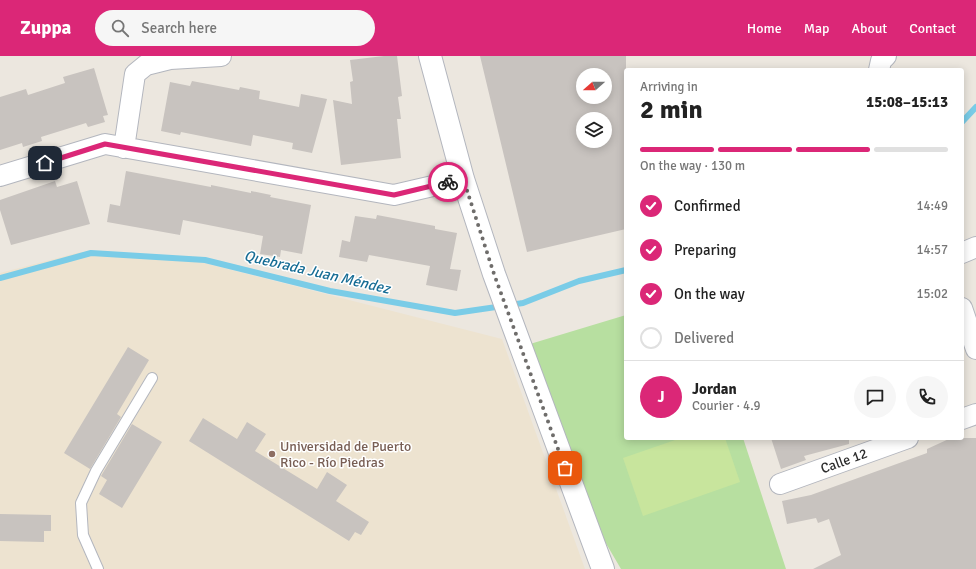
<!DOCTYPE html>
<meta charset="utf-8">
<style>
:root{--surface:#fff;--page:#f6f6f6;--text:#222;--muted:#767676;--line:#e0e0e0;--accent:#db2777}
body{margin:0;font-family:Signika,sans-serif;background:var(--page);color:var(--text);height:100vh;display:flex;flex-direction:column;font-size:15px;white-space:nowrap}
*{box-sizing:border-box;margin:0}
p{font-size:13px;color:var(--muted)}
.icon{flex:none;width:22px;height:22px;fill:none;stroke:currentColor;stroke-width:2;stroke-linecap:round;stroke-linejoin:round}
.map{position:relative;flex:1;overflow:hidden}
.details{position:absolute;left:624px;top:12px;width:340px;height:372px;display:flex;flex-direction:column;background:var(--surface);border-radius:4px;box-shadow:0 2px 10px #0003}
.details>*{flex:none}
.needle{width:26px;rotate:249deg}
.controls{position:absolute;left:576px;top:12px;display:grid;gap:8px}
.controls a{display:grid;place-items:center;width:36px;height:36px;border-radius:50%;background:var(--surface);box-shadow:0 2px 10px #0003;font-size:20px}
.pin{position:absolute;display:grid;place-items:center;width:34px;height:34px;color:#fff;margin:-17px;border-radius:8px;box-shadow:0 2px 6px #0006}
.courier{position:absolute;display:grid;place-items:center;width:40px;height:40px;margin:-20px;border:3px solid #db2777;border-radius:50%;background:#fff;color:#222;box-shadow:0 1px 5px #0007}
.summary em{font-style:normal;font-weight:700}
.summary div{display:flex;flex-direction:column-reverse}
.summary{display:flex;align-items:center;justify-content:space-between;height:68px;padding:0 16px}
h1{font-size:26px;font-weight:700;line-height:30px}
.bar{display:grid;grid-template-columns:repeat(4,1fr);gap:6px 4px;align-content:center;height:48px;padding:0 16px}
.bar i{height:5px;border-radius:3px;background:var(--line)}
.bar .current{background:var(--accent)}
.bar p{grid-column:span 4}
.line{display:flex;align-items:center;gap:10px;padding:0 16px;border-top:1px solid var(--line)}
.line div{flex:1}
.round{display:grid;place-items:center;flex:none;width:42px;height:42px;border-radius:21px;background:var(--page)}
ol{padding:0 16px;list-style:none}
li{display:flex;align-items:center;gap:12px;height:44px}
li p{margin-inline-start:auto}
li .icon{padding:4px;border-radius:50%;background:var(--accent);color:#fff;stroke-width:4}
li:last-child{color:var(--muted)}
li i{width:22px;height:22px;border:2px solid var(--line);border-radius:50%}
header{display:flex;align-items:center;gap:24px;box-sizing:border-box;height:56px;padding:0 20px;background:var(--accent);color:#fff}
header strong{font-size:19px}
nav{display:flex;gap:22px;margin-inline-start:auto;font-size:14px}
.search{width:280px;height:36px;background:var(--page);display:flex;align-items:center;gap:10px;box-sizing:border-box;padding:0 14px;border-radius:22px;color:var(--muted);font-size:15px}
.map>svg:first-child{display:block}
.education{fill:#ede3d0}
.green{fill:#b7dfa0}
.pitch{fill:#c8e59d}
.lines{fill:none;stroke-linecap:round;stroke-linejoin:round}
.stream{stroke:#7acce7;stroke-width:6}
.building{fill:#c8c3bf;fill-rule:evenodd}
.lane-casing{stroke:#b3b6be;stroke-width:12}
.street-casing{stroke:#b3b6be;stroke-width:22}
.secondary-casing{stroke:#b3b6be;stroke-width:24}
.lane{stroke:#fff;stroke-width:10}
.street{stroke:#fff;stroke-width:20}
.secondary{stroke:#fff;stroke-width:22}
.done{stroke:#6f6d6b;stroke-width:4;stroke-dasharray:0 7.2}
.route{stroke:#db2777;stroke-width:5}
.education-dot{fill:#8d6e63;stroke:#fff;stroke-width:1.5}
.labels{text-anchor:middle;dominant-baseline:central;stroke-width:3;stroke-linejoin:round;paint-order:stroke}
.education-label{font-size:14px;fill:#785e54;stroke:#fff;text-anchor:start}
.street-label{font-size:14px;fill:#2c2c2c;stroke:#fff}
.water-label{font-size:15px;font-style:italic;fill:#176d95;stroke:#fff}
</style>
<header>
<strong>Zuppa</strong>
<div class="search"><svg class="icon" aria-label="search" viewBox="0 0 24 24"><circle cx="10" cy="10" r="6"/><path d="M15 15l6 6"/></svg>Search here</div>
<nav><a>Home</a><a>Map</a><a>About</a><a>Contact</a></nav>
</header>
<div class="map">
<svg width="976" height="513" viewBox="0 0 976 513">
<rect width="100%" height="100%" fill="#ece7df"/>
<path class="education" d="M81,196L188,203L502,283L585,513H0V217Z"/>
<path class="green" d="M626,259V382H743L786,513H621L604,484L530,288Z"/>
<path class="pitch" d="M681,382H725L740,426L643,460L623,402Z"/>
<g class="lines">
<path class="stream" d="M962,66L976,51
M0,222L91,197L205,204L330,235L455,257L523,247L579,225L626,214"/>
</g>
<path class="building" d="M384,0H397L402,40L398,41L401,63H397L401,102L341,109L333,44L352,48L350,26L353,25L350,4Z
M480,0H626V173L527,196ZM583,19H605V41H583ZM583,63H605V85H583Z
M94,12L108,59L103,60L105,66L88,71L86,67L41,81L42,85L23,91L22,87L0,94V41L26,33L28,39L65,27L63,21Z
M192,25L239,34L240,31L260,35L259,43L299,51L301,38L327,43L312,97L292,93L293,87L253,79L251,90L181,76L180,79L161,75L170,26L190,30Z
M126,115L211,131V129L251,137V135L271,139L270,141L311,149L302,198L281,194L280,201L260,198L263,180L183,164L180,179L107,166L110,148L120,150Z
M55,125L57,131L77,125L90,168L11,189L0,154V144Z
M377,159L435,170V173L457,177L450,213L461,214L457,235L426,229L430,210L369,199L367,206L339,201L342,184L350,186L355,160L376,163Z
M128,291L149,304L117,358L121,361L90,413L64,397Z
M203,362L237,383L247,366L266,378L255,395L317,433L327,416L347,429L336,445L369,466L361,479L355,476L349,485L189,385Z
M132,368L162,386L122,452L99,438L107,424L101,420Z
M771,382H849V388L804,400L806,404L781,413Z
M951,382H976V513H813L841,499L829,463L818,467L816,462L787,468L782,445L811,439L927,397V393Z
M0,458L51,459V475H44V486L0,485Z"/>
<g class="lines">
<g class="lane-casing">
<path id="lane" d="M98,513L83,479L81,447L96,415L152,322"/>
</g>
<g class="street-casing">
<path id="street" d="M879,14L881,5L886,0
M124,92L135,18L146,9L170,3L221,0
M0,120L105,88L394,139L463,123
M962,197L976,191
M962,252L976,293
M962,363L976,358
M780,428L908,382"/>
</g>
<g class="secondary-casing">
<path id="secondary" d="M430,0L463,123L494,218L603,513"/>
</g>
<use href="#lane" class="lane"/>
<use href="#street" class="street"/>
<use href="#secondary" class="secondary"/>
</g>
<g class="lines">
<path class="done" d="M448,126L463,122L494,218L565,412"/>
<path class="route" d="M45,107L105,88L394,139L448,126"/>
</g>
<circle class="education-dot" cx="272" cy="398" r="4"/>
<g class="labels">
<g class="education-label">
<text x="280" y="390">Universidad de Puerto<tspan x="280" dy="16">Rico - Río Piedras</tspan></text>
</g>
<g class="street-label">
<text transform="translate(844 405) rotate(-20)">Calle 12</text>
</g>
<g class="water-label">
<text transform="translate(317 216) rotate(13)">Quebrada Juan Méndez</text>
</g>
</g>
</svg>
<div class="controls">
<a><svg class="needle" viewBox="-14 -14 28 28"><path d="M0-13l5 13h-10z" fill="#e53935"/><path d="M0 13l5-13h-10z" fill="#767676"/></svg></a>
<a><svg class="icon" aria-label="layers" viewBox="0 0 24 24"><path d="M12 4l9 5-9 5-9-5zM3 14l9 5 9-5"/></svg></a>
</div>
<div class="pin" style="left:565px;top:412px;background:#ea580c"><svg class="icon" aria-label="bag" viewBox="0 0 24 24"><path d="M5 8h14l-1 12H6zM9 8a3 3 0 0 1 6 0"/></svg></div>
<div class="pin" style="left:45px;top:107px;background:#1f2937"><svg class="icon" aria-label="home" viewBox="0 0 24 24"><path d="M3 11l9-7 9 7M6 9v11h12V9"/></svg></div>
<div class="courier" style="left:448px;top:126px"><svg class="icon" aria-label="bike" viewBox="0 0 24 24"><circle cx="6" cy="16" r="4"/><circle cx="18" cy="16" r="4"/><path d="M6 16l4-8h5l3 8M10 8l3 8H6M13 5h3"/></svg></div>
<section class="details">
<div class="summary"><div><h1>2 min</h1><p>Arriving in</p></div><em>15:08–15:13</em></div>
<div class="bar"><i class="current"></i><i class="current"></i><i class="current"></i><i></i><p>On the way · 130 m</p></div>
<ol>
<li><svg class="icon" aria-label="check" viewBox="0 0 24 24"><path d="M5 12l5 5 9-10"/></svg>Confirmed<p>14:49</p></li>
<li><svg class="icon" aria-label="check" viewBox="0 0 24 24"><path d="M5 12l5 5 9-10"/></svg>Preparing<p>14:57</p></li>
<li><svg class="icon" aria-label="check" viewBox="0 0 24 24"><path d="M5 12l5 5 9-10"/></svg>On the way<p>15:02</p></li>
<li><i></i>Delivered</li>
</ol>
<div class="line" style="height:72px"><b class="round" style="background:var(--accent);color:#fff">J</b><div><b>Jordan</b><p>Courier · 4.9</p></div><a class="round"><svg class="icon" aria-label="chat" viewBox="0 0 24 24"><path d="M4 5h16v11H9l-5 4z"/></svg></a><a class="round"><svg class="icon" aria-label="phone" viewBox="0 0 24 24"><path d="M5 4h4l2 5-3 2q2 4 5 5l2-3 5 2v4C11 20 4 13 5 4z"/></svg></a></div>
</section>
</div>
